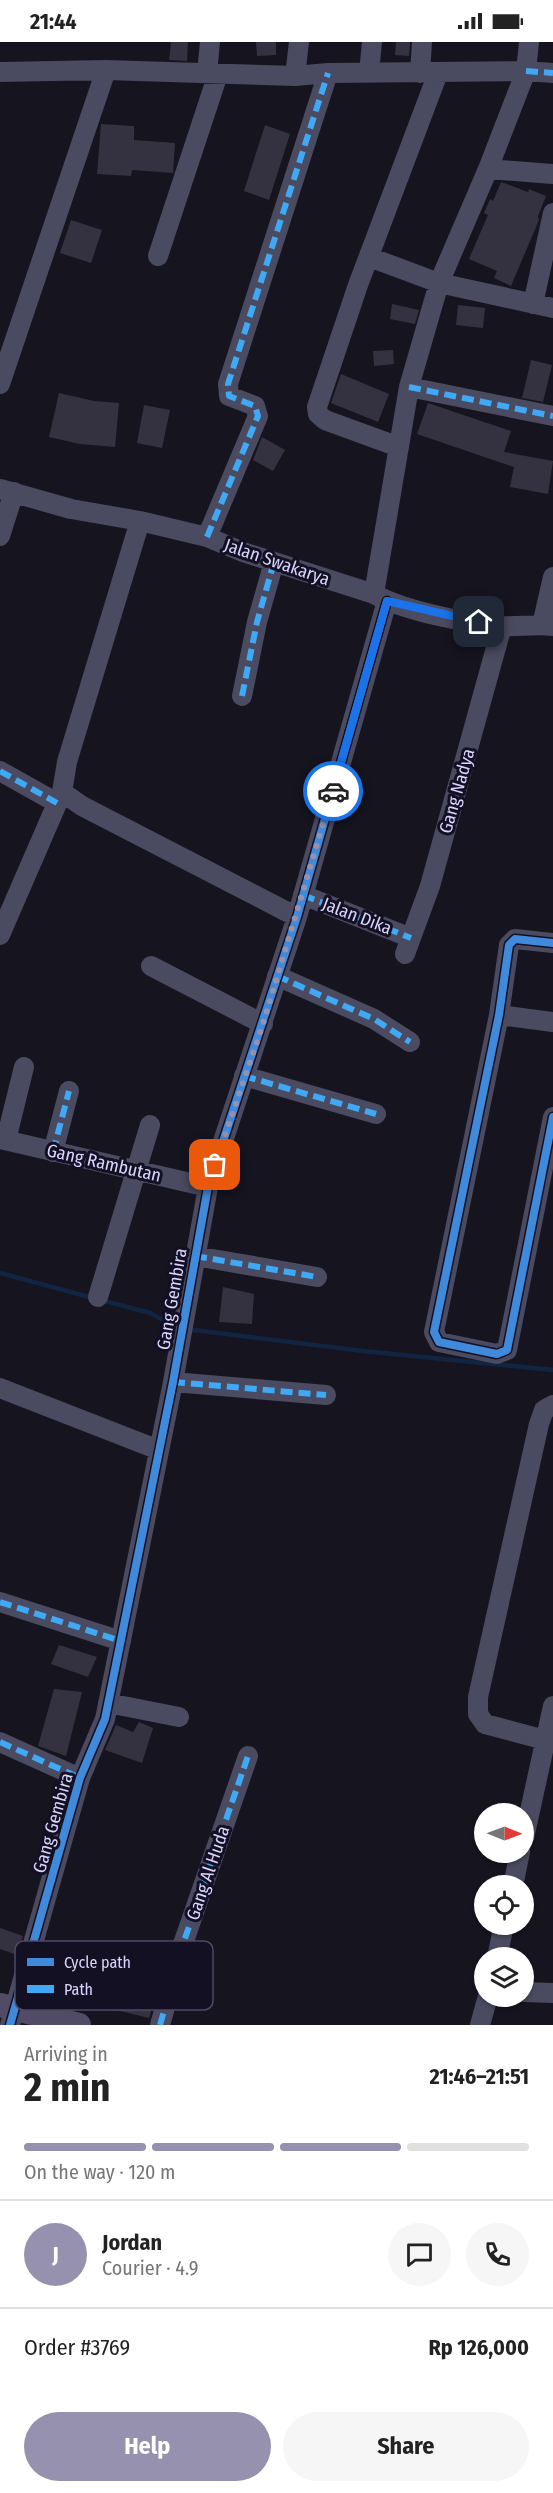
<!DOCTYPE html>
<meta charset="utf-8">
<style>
:root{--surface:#fff;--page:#f6f6f6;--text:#222;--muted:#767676;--line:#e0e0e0;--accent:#9591af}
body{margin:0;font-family:"Fira Sans Condensed",sans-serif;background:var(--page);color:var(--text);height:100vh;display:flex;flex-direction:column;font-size:22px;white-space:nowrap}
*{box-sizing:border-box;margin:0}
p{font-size:20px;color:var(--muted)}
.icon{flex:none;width:33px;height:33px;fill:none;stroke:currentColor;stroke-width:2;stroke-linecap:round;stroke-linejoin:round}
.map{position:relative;height:1983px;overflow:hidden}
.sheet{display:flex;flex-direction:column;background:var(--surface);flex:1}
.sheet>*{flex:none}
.needle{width:39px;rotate:91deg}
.fabs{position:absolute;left:474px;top:1761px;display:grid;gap:12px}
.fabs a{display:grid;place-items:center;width:60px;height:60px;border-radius:50%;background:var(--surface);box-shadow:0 2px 4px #0004;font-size:30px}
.pin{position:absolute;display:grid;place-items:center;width:51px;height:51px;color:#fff;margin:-26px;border-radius:12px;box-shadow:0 3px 9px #0006}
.courier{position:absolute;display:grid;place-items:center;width:60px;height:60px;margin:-30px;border:4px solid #1a73e8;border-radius:50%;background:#fff;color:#222;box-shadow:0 2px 8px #0007}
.summary em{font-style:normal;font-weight:700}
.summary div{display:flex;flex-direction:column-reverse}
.summary{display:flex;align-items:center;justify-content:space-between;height:102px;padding:0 24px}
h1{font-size:39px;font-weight:700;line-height:45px}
.bar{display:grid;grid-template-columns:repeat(4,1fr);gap:9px 6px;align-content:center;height:72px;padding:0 24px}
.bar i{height:8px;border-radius:4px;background:var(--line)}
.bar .active{background:var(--accent)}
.bar p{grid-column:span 4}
.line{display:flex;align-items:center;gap:15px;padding:0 24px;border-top:2px solid var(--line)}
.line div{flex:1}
.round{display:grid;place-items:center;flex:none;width:63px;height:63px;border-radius:32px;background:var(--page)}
.action{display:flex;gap:12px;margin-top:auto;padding:12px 24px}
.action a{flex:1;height:69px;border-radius:36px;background:var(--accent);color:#fff;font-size:24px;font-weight:700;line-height:69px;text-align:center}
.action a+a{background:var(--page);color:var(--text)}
.status{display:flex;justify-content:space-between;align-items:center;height:42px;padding:0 30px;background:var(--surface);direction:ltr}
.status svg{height:16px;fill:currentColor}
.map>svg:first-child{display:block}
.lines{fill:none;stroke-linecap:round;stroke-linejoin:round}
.stream{stroke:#112543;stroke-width:4.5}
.building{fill:#343241}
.minor{stroke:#4a4a60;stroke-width:20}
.major{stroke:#524b65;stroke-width:24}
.quiet{stroke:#3fa9f5;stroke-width:6;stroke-dasharray:12 6;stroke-linecap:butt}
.cycleway-casing{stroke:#131024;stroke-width:11}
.cycleway{stroke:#408adc;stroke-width:8}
.done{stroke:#9591af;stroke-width:6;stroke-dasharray:0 10.8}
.route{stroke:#1a73e8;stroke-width:8}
.labels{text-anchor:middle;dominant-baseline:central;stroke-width:6;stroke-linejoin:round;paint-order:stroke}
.street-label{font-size:18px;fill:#d9d5fd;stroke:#131024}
.key{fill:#131024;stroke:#4e4b65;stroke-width:1.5}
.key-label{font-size:16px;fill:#d9d5fd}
</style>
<div class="status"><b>21:44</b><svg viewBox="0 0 49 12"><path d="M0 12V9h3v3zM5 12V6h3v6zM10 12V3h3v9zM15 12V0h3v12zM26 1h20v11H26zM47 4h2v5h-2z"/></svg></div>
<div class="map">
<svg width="553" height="1983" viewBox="0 0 553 1983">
<rect width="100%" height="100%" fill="#16141f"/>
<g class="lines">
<path class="stream" d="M0,1231L93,1256
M101,1258L150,1271L176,1285
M194,1288L363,1309L553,1328"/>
</g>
<path class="building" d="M171,0H188L187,19L169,18Z
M256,0H276V13L257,14Z
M396,0H410L409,14L395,13Z
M101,82L134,84V98L175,101L173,131L132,128L131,134L97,132Z
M265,83L290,92L269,158L244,149Z
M501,140L528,150L529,147L546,154L538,174L539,178L511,244L494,236L497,229L469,217L488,173L484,171L490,157L493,159Z
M71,178L102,188L91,221L60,211Z
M392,262L419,268L415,282L390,277Z
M458,263L485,266L483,286L456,283Z
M393,308L394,322L374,324L373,309Z
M531,318L552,323L543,360L522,356Z
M341,332L389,352L378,380L331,361Z
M59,351L94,359L119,361L115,405L80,402L49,395Z
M428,361L511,389L504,410L553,419L548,452L510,445L514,425L417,392Z
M144,363L170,368L162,406L137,401Z
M262,395L285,408L273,429L253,418Z
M223,1245L254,1252L252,1282L219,1280Z
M59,1603L97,1615L88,1635L51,1622Z
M54,1647L82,1650L66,1714L38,1704Z
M139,1680L153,1686L142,1721L105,1708L116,1683L133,1690Z
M0,1886L23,1894L17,1913L0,1907Z
M128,1924L161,1935L149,1976L116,1968Z"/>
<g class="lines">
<path class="minor" d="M0,30L106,28L295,34L328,31L526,29L553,31
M207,31L210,0
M369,31L372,0
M420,31L422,0
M295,34L299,0
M488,127L553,132
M158,214L218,32
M369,215L439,241L553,266
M533,262L553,171
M0,342L106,28
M409,345L553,374
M399,405L325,378L318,372L317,365L358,243L438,31
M0,447L71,467L140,479L207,495L243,510L374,552C404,569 466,581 501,584C518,585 536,582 553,584
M140,479L67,720L62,750L82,764L297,875
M0,494L14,450
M207,495L258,374L255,364L229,354L228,342L328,31
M374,552L409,345L439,241L488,127L526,29L529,0
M542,583L553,535
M242,654L257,580L274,520
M0,729L57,761
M303,853L411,896
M0,893L62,750
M553,901L515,897L509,903L499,973L434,1290L439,1300L497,1312L507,1308L553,1075
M405,912L430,844L502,584
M151,924L263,982
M277,934L374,977L410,1000
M499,973L553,980
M244,1034L376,1072
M0,1097L208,1145
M6,1098L24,1025
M53,1110L69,1049
M195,1214L317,1235
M98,1255L150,1083
M173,1340L326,1353
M0,1346L159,1408
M553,1363L544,1368L539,1382L478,1655V1672L485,1682L553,1700
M0,1560L121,1599
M108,1661L179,1675
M0,1700L80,1736
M524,1796L553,1664
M513,1844L520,1810
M497,1916L504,1882
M524,1950L553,1951
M10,1983L80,1736L105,1677L173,1340L208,1145L297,875L387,559
M160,1983L183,1902L248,1714
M480,1983L488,1954"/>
<path class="major" d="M0,1963L79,1983"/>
<path class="quiet" d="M526,29L553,31
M409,345L553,374
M207,495L258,374L255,364L229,354L228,342L328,31
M242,654L257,580L274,520
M0,729L57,761
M303,853L411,896
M277,934L374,977L410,1000
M244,1034L376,1072
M53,1110L69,1049
M195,1214L317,1235
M173,1340L326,1353
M0,1560L121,1599
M0,1700L80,1736
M160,1983L183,1902L248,1714"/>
<g class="cycleway-casing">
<path id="cycleway" d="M553,901L515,897L509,903L499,973L434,1290L439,1300L497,1312L507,1308L553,1075
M10,1983L80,1736L105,1677L173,1340L208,1145L297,875L387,559"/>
</g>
<use href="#cycleway" class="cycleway"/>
</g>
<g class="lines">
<path class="done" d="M215,1123L263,982L333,749"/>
<path class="route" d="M333,749L387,559L479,580"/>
</g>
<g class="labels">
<g class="street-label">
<text transform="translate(277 520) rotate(19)">Jalan Swakarya</text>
<text transform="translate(457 749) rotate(-74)">Gang Nadya</text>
<text transform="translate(357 874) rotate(21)">Jalan Dika</text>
<text transform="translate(104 1121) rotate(13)">Gang Rambutan</text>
<text transform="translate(172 1257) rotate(-80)">Gang Gembira</text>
<text transform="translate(53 1781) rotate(-74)">Gang Gembira</text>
<text transform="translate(208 1831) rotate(-71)">Gang Al Huda</text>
</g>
</g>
<rect x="15" y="1899" width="198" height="69" rx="9" class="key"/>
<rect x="27" y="1916" width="27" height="8" fill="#408adc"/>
<rect x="27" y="1943" width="27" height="8" fill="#3fa9f5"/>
<g class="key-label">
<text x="64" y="1926">Cycle path</text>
<text x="64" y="1953">Path</text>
</g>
</svg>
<div class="fabs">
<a><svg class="needle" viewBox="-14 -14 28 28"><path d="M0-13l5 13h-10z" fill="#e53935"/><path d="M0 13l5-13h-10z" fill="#767676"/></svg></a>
<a><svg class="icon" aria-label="locate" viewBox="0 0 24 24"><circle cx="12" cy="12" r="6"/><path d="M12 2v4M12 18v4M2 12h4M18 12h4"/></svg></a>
<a><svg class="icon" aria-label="layers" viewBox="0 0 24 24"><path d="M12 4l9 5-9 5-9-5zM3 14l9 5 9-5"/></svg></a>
</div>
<div class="pin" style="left:215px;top:1123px;background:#ea580c"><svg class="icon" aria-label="bag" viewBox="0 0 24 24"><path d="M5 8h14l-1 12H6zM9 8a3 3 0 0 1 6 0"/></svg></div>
<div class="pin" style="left:479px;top:580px;background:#1f2937"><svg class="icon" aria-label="home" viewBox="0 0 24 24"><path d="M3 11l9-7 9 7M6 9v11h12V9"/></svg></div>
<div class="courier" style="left:333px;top:749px"><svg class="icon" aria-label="car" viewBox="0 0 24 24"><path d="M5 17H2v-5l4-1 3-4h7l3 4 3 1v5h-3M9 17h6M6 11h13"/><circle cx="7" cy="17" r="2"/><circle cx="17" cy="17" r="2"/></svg></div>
</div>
<section class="sheet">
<div class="summary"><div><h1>2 min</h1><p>Arriving in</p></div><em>21:46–21:51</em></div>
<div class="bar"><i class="active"></i><i class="active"></i><i class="active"></i><i></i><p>On the way · 120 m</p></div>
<div class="line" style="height:108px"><b class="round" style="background:var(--accent);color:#fff">J</b><div><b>Jordan</b><p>Courier · 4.9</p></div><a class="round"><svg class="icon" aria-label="chat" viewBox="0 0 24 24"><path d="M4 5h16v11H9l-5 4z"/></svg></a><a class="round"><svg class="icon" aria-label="phone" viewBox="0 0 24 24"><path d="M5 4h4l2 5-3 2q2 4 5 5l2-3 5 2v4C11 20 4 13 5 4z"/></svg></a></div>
<div class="line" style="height:78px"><div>Order #3769</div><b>Rp 126,000</b></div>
<div class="action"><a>Help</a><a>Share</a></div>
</section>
